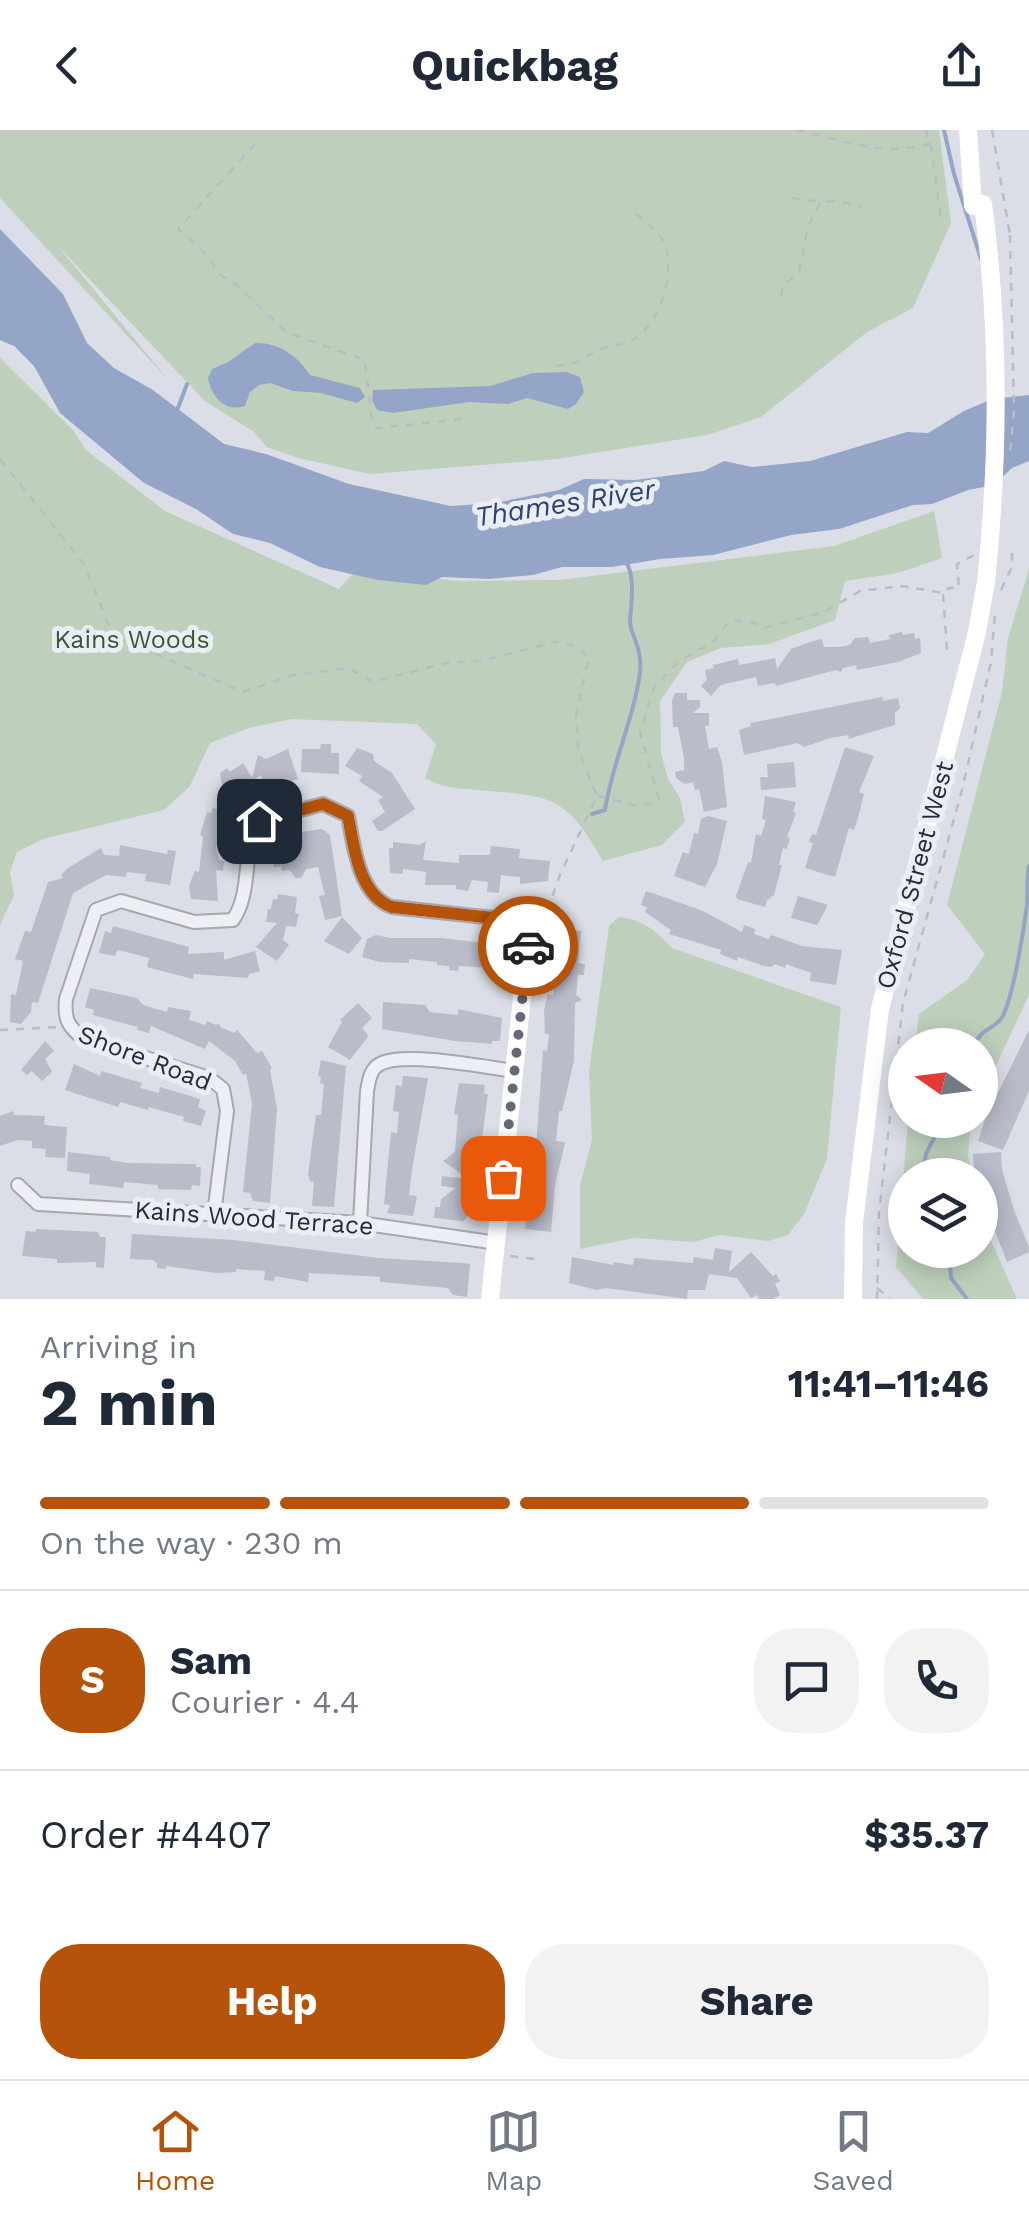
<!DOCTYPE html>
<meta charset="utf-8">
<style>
:root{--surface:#fff;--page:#f2f2f3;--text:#1f2937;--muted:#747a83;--line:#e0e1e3;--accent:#b45309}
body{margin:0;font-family:"Work Sans",sans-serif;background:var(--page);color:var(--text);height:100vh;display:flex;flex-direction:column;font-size:38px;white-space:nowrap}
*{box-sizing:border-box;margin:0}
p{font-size:32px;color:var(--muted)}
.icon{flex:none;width:55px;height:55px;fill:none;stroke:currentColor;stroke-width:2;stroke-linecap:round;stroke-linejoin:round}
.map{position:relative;height:1169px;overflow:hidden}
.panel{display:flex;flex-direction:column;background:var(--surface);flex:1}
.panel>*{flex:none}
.needle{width:65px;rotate:284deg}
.controls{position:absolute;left:888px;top:898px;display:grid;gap:20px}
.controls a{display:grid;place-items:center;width:110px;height:110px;border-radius:50%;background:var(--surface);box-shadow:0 5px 25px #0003;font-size:50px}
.pin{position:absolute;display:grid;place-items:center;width:85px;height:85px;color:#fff;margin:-42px;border-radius:20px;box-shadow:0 5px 15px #0006}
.courier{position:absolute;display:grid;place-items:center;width:100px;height:100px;margin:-50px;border:8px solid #b45309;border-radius:50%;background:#fff;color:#222;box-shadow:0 2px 12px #0007}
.headline em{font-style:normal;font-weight:700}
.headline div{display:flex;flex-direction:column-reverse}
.headline{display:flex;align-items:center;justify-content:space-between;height:170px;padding:0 40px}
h1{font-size:65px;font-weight:700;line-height:75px}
.bar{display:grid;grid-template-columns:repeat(4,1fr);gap:15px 10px;align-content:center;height:120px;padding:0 40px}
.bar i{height:12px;border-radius:8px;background:var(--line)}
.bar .selected{background:var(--accent)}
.bar p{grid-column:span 4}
.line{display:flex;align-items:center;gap:25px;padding:0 40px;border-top:2px solid var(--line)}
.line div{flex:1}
.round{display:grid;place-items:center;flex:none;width:105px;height:105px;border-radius:40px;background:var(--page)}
.primary-button{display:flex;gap:20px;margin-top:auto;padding:20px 40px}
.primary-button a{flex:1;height:115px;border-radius:40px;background:var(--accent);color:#fff;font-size:40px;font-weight:700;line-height:115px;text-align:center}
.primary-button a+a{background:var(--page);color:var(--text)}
header{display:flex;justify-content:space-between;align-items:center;height:130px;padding:0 40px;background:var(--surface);font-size:45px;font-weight:700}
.tab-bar{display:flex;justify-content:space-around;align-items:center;height:140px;border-top:2px solid var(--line);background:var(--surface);font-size:28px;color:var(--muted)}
.tab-bar a{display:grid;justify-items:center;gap:5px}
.tab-bar .selected{color:var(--accent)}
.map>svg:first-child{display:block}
.green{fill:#bed0bc}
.water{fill:#95a5c7}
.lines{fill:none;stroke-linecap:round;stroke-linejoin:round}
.stream{stroke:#95a5c7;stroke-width:4}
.building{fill:#b9bcc9}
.street-casing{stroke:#a4a8b3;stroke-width:16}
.path{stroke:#babcc4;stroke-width:2.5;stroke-dasharray:8 8;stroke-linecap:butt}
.street{stroke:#eeeff4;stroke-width:12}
.secondary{stroke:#fff;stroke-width:18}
.path-bridge{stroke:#babcc4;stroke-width:2.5;stroke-dasharray:8 8;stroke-linecap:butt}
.secondary-bridge{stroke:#fff;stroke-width:18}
.done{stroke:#656978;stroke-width:10;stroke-dasharray:0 18}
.route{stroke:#b45309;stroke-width:12}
.labels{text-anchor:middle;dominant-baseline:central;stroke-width:10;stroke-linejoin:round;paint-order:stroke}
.park-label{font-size:25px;fill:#335832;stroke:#eaedf4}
.street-label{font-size:25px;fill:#252a3c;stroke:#eaedf4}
.water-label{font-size:28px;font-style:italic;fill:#2f4170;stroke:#eaedf4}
</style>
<header><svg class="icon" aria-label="back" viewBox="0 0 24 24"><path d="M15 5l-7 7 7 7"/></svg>Quickbag<svg class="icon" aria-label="share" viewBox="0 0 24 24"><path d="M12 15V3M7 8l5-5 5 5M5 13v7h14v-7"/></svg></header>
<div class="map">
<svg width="1029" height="1169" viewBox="0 0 1029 1169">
<rect width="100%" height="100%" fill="#dbdee6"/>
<path class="green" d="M0,0H939L951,93L913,178L867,202L761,287L707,305L557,329L370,344L298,328L267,317L254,302L205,271L57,115L170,252L0,68Z
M0,228L73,300L86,320L165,381L339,459L357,439L372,443L461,451L559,450L834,416L934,381L942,428L898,443L845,451L835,490L769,514L721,518L687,532L660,571L661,623L668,649L680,668L685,692L662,715L603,731C565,664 550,666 477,660C457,658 442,658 425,648L436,614L417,594L292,589L249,598L210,613L190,656L164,680L43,709L17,722L10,742L14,765L0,795Z
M1029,439V865L980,970V915H915L919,884L967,850L985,824L947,775L1002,562L1008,508Z
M619,787C644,791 655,799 672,818L841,877L827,1029L804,1084L788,1105L769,1111L720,1105L693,1112L634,1108L580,1119V1055L592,1010L589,942L609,796Z
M908,990H971L968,1025L972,1045H905V1120H980V1077L986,1099L1017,1169H923L896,1137Z"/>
<path class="water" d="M0,99L63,164L87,213L114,238L153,260L224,314L266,324L349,354L451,376L495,373L559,360L584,349L635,350L704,341L724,331L752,337L810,331L907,302L928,303L964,281L992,269L1029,265V331L1012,338L994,355L968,360L932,374L913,375L839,399L791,405L713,425L660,429L612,437H562L533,445L489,449L442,447L426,455L378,450L320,437L270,413L233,404L196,379L144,353L60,283L34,236L14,216L0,210Z
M255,213C278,212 298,226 310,245L360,258L365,267L357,273L321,263L293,261L270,253L259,255L250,262L245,276C225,283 211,266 208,248L212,239L228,232Z
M566,242L580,247L584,262L576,274L568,279L527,268L508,274L469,272L393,283L377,280L372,270L373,260L490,256L533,243Z"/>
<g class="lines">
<path class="stream" d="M944,0L954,44L981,129
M178,278L187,254
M592,684L605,680C612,633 634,589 640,542C643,519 629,501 630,491C631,475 636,444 625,431
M974,915C983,897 992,900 1001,889C1013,871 1024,798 1027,775C1028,761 1026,749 1029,736
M922,1045L926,1024L943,990
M949,1120L951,1148L967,1169"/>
</g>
<path class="building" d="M902,502L903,505L914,503L915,509L920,508L921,523L898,532L857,540L856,535L843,538L841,542L836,540L776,556L775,553L758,556L756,547L721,555L711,566L701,556L707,550L705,540L714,538L713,535L738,529L739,535L775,528L777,539L791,519L813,511L822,509L824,517H839L850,515L855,508L868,507L870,513L890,509L889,505Z
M675,563H687V570H700V577L693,583H709V596H705L709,619L717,617L722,632L727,677L704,682L699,659L695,660L693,652L685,654L676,648L675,642L684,640V628L678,597H673L672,571Z
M882,567L883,571L898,568L900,578L895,583V595L848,609L849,605L830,608L804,617L797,613L744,625L739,600L751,596L750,593Z
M321,614H331V623H339V644L301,642L302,619H320Z
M845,617L874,626L859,662L864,664L858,688L854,700L849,698L835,747L805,738L813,713L809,712L812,704L816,705Z
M357,618L373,624L374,631L392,643L415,679L382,701H378L372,691L385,682L378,670L383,667L359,651L362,646L345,636Z
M288,619L298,649L266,660L261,645L245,655L240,678L236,677L229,697L224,695L216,718L219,730L224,731L223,741L216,740L218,771L191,769L189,755L195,741L199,742L203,706L200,705L207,682L211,683L213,678L227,682L229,667L222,655L220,643L227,638L230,642L243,633L252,648L258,625L266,629Z
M794,632L796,657L761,660L760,647H768L767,634Z
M765,666L796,672L793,682L796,683L787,707L790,708L787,719L783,718L779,735H782L774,765L767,770L765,777L737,769L736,766L748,732L751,733L756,704L761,706L766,690L762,689Z
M708,686L727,691L717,734L705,757L674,746L683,722L689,724L694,703L698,704L701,689Z
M322,699L330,705L342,786L325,790L319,766L325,765L318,737L306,739L301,748H295L290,740L282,741L281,736L274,737L272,717L287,715V709L301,707V702Z
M426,711L423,730L459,733V725H490L491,716L520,719L519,728L550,731L548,751L520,754V747L501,745L499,763L487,762L488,752L472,750L468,761L456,759V755H425L426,742L403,739V744L390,743L389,718H393V712L419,715Z
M120,715L167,724L168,720L176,721L170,755L145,751L146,744L127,742L126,747L106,745L73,763L38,873L32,872L31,882L21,894L10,892L11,864L16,865L23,831L15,829L25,801L31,802L48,752L63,748L61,745L68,738L101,718L104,725L119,726Z
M646,761L701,780L742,802L744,795L755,799L754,804L769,809L771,805L802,816L842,820L836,855L810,851L811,843L786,834L785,838L774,834L772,837L764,836L738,827L737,831L720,824L721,820L669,804L671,800L645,782L647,777L641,775Z
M278,764L297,767L295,783L299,784L296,797L286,796L283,810L289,815L277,831L256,817L277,793L266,792L268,779H271L273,769H277Z
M798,766L828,775L817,795L791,788Z
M342,787L362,808L349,824L324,811Z
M113,796L189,817L188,824L224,822V830L255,821L260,841L249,844L248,848L194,844L193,849L147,837L149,828L123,821L117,820L115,826L99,823L105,801L111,803Z
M559,799L581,801L578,833L585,834L584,845H578L576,865L582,870L575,873L574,931L562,981H559L556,1011L565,1012L555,1056L551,1102L525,1099L536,1017L543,920L547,921L549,904H545L544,880L548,864L553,865L554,856L557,857L559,836H549L550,823H554Z
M376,805L390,808H441L501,815L500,824L509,827L507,839L459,836L458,841L449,840V836L437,835V832L409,829V833L380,832L362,827L367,809Z
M90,858L137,868L143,875L167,882L168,877L191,881L189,890L205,895L207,891L216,895L219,893L220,897L234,903L237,900L257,923L262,921L272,938L270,940L277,979L270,1073L253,1071L250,1063L243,1062L252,973L246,943L243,945L235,931L209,911L205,919L151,896L149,903L137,900L138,897L93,885L94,880L85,877Z
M383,872L425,875L430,882L458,885V879L502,888L500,911H492V914L455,911L382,899Z
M358,873L372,888L362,898L368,905L367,908L350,930L328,917L342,892L340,890Z
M1029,900V961L1003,1020L978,1011L986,987Z
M45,911L54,921L45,929L52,942L42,951L32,941L27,945L21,940Z
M321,930L346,936L334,1077L312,1076L314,1052L310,1051L308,1045L316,985H321L324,954L320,953L321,947L318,946Z
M74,934L100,946L101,941L142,953L140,958L159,963L160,957L200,969L198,977L206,981L201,996L183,991L184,987L149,977L148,980L120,972L118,977L65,960Z
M403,946L428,948L412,1040L409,1065L417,1066L413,1086L387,1083L390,1075L384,1074L391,1002L397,1003L399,982L393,981L396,955L402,956Z
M459,953L485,955L484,964H488L474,1069L470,1082L464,1091L434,1088L435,1077H440L441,1069L456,1058L441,1056L442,1046L469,1049L443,1031L455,1022L458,985L454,984Z
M13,981L14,985L45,986L44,995L67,997L65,1028L45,1027L46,1019L32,1018V1011L17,1010L0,1016V986Z
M68,1022L110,1027V1030L127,1033L196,1034V1037H201L200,1056L192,1055L191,1060L158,1059V1055L124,1052L123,1058L89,1054L90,1044L67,1041Z
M1001,1022L1002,1040L1014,1080L1029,1117V1122L1007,1132L980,1062V1042L974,1043L973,1024Z
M36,1099L98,1102L100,1107H106L104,1138L96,1137V1132L57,1133V1129L22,1126L26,1101L36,1102Z
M132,1104L234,1110L379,1128L462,1133L470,1134L467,1167L453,1165L448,1158L380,1152V1147L365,1146L309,1143L308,1152L275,1146L274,1151L264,1150L265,1141L236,1139V1142L216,1143L166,1136V1139L157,1138V1133L153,1130L130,1129Z
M715,1118L732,1121L729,1142L751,1122L773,1146L776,1144L780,1151L775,1154L780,1165L773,1169H759L757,1165L751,1168L737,1148L709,1144L705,1160H688L687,1169L606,1158L597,1160L569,1153L572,1127L613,1135V1132L633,1135L634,1128L693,1133L694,1127L713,1130Z"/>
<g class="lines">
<g class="street-casing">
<path id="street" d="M18,1055L38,1074L360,1093L497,1113
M214,1084L227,981L223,959L209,948L83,908C68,897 64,889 66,869L96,780L121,771L194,792L233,790C253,760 241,722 259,691L323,674L348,686C354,718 359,765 392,777L530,792
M360,1093L367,961C369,951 370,939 380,934C404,921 485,937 514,941"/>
</g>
<path class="path" d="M797,0C842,10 886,28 931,13L925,0
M992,0L1010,105
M255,14L178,99L199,117L222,146L239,157L286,202L365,230L372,292L377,298L463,289
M931,15L941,92
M792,68L819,72
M781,166L783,156L799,142L808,97L820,72L839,71L862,77
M556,236C584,233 578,230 599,220C611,214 625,216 636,208C661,190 675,143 665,115C659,101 645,91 633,81
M0,329L84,434L111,501L160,526L243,562L293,545L349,538L373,552L450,532L480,531L555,512L575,516L589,527L576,585L578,619L597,666L560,745L545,786
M1001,460L1012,437V424H1004
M943,464L947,520L951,524
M598,666L640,677L659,670L640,603L654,557L679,531L713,512L729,491H750L764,498L824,482L860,461L902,456L943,463L949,458H959L957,434L976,424
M0,900L59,897
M510,1126L535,1129
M877,1158L890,1169
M877,1169L879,1083L903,873L962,660L991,532L995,483"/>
<use href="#street" class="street"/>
<path class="secondary" d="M968,0L973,76
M490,1169L530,792
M853,1169L854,1092L880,879L977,502L986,452"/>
<path class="path-bridge" d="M1010,105L1014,281L1010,323"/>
<path class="secondary-bridge" d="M983,74C1000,200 999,326 986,452"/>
</g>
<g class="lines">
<path class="done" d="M503,1048L528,816"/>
<path class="route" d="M259,691L323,674L348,686C354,718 359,765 392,777L530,792L528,816"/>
</g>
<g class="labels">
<g class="park-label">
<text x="132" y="509">Kains Woods</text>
</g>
<g class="street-label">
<text transform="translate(915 745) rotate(-75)">Oxford Street West</text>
<text transform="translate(145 928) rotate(21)">Shore Road</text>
<text transform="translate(254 1088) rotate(4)">Kains Wood Terrace</text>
</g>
<g class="water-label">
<text transform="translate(565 373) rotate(-9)">Thames River</text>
</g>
</g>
</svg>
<div class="controls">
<a><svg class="needle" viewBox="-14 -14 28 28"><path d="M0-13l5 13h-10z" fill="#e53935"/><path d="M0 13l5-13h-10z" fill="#747a83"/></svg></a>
<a><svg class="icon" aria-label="layers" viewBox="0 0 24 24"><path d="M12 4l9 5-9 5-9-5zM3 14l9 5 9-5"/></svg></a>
</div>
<div class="pin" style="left:503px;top:1048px;background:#ea580c"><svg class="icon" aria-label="bag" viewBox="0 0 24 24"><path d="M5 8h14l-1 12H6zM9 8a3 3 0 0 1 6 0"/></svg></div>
<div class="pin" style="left:259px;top:691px;background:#1f2937"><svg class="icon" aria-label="home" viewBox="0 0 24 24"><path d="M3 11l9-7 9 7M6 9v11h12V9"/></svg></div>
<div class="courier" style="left:528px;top:816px"><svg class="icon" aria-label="car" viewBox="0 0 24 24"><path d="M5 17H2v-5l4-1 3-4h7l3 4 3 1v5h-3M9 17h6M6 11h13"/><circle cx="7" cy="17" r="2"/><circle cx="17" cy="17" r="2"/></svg></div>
</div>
<section class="panel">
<div class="headline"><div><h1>2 min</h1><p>Arriving in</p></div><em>11:41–11:46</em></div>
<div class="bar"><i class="selected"></i><i class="selected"></i><i class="selected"></i><i></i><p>On the way · 230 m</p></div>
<div class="line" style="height:180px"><b class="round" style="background:var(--accent);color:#fff">S</b><div><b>Sam</b><p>Courier · 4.4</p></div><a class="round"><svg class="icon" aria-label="chat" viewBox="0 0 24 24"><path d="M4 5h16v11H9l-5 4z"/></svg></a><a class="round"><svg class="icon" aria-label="phone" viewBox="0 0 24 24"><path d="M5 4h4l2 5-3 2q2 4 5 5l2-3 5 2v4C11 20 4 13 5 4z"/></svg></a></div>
<div class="line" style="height:130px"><div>Order #4407</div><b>$35.37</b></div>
<div class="primary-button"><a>Help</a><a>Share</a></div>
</section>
<nav class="tab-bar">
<a class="selected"><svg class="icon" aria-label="home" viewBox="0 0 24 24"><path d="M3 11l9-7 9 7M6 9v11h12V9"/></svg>Home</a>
<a><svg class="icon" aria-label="map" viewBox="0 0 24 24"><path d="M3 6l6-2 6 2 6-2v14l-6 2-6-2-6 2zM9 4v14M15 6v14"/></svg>Map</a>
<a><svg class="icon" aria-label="saved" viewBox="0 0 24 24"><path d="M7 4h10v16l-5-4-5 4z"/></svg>Saved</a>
</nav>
